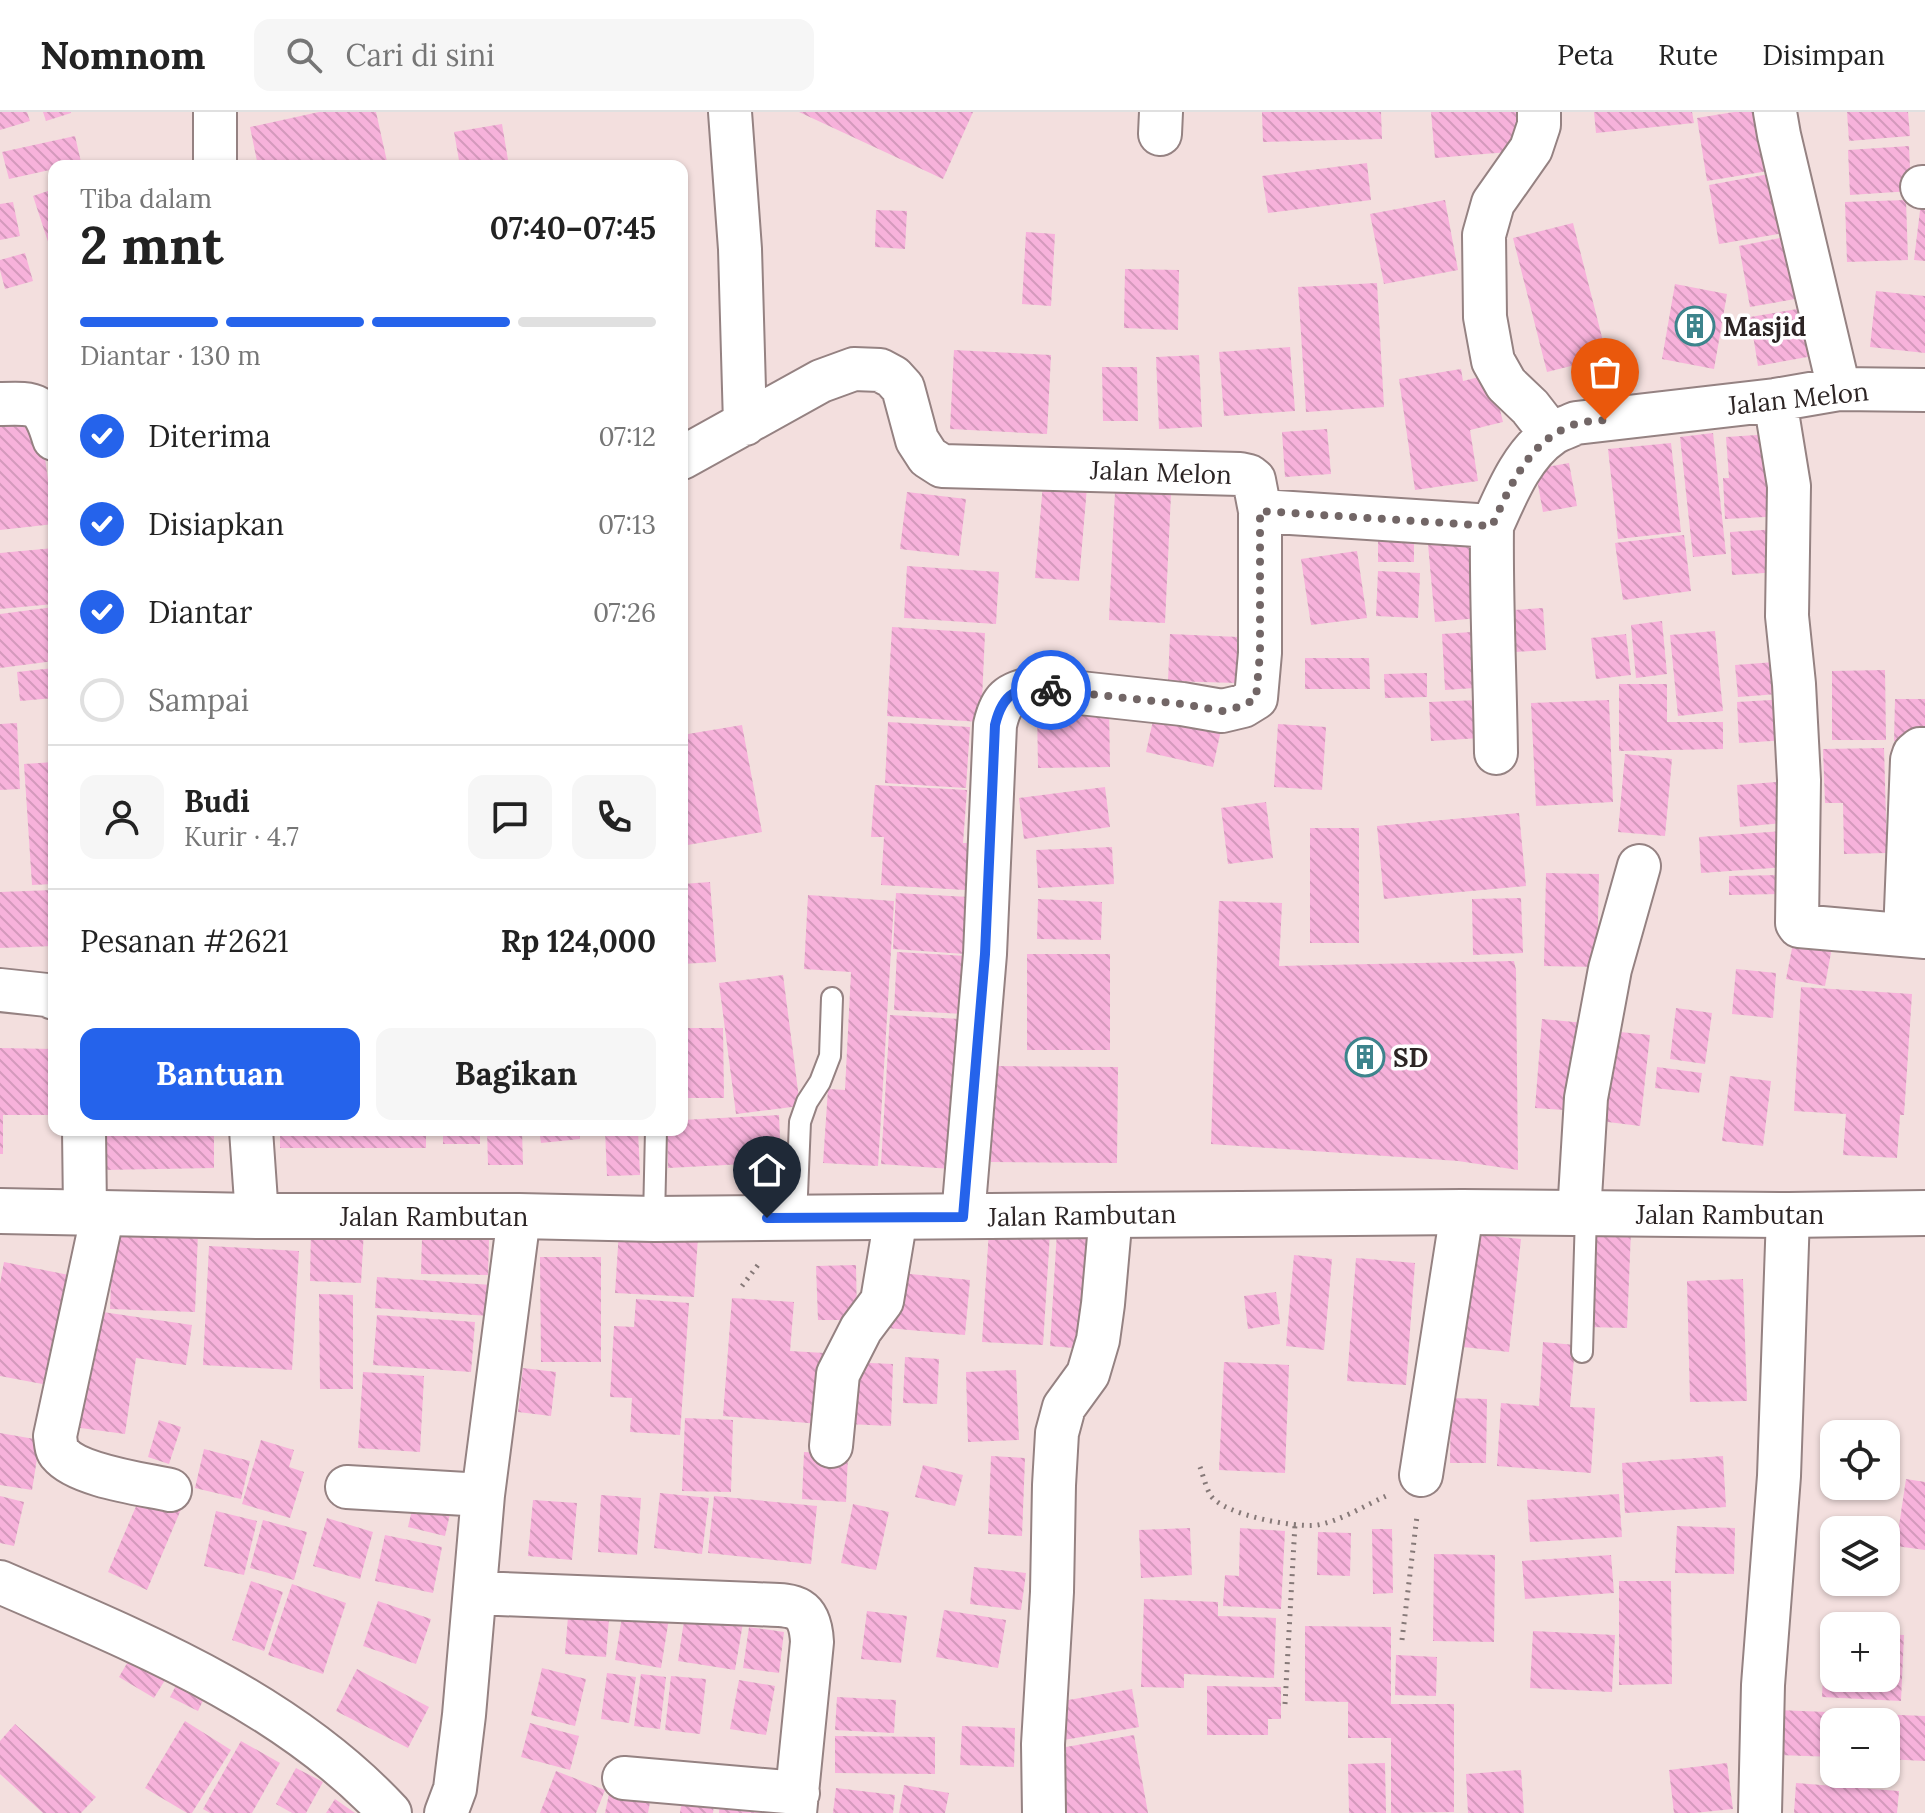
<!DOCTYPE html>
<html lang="id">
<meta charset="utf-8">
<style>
:root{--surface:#fff;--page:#f6f6f6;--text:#222;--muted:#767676;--line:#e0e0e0;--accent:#2563eb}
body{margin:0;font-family:Lora,serif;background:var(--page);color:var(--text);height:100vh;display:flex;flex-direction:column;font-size:30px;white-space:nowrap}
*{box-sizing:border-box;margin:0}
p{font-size:26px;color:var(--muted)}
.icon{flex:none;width:44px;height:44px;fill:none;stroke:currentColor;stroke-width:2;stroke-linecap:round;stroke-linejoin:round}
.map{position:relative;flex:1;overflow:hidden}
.side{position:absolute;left:48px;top:48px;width:640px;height:976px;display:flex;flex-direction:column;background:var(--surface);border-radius:16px;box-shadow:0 2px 6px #0004}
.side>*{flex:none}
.tools{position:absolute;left:1820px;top:1308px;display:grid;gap:16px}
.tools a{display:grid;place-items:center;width:80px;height:80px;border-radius:16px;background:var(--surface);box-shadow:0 2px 6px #0004;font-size:40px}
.pin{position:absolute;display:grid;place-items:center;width:68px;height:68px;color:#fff;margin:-82px -34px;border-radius:50% 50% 50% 0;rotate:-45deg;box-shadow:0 0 8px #0007}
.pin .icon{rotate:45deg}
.courier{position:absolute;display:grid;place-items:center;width:80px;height:80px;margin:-40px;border:6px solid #2563eb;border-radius:50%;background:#fff;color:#222;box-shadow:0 2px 10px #0007}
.head em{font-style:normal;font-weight:800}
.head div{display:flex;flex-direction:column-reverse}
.head{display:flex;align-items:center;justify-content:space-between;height:136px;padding:0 32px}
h1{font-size:52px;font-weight:800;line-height:60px}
.bar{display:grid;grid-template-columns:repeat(4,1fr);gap:12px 8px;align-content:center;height:96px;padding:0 32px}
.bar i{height:10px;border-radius:6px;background:var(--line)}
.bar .on{background:var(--accent)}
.bar p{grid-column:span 4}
.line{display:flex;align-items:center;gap:20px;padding:0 32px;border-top:2px solid var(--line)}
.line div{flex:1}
.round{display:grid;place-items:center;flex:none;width:84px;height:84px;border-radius:16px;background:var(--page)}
ol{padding:0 32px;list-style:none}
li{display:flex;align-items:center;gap:24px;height:88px}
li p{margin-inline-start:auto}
li .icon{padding:8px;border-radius:50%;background:var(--accent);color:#fff;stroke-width:4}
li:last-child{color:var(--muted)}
li i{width:44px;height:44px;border:4px solid var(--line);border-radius:50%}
.button{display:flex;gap:16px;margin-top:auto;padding:16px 32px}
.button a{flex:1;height:92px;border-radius:16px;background:var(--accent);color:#fff;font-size:32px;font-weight:800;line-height:92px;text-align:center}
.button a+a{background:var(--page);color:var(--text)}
header{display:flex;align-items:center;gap:48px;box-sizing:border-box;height:112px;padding:0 40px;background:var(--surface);border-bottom:2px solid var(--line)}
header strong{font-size:38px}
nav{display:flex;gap:44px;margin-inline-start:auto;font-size:28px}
.search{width:560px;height:72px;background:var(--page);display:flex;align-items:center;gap:20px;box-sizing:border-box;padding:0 28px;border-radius:16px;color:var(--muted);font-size:30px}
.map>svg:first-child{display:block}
.building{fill:url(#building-back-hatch)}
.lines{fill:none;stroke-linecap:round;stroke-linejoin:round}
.lane-casing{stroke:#958282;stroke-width:24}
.street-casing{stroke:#958282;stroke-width:46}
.secondary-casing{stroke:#958282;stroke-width:48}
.path{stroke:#867978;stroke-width:5;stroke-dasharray:2 6;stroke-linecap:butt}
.lane{stroke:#fff;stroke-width:20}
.street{stroke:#fff;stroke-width:42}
.secondary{stroke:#fff;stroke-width:44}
.done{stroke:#726666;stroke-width:8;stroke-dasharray:0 14.4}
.route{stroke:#2563eb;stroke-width:10}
.labels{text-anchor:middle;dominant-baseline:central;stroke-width:7;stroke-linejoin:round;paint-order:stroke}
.poi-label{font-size:26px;font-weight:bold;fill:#2d2525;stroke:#fff;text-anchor:start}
.street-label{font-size:26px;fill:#2d2525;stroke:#fff}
</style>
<header>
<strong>Nomnom</strong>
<div class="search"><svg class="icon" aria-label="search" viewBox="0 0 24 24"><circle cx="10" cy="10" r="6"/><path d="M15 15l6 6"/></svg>Cari di sini</div>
<nav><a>Peta</a><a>Rute</a><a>Disimpan</a></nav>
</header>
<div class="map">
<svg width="1925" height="1701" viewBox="0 0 1925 1701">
<defs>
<pattern id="building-back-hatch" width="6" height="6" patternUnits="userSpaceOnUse" patternTransform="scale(2)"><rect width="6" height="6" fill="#f7b2db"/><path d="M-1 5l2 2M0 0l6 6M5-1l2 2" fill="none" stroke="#d499bc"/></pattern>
</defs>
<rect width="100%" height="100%" fill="#f3dfde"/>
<path class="building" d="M0,0H27L30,9L0,18Z
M43,0H71V1L46,9Z
M319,0H376L388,54H258L250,15Z
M799,0H973L943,67Z
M1262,0H1381L1382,27L1263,30Z
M1431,0H1517L1521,39L1435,46Z
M1594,0H1692L1694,11L1596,21Z
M1734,0H1764L1774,58L1707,69L1697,6Z
M1847,0H1908L1910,24L1849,29Z
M502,12L509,54H460L454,20Z
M75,24L81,50L65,54H54V57L9,67L2,40Z
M1909,34L1911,79L1850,83L1848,38Z
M1367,51L1371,88L1268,101L1262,64Z
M1780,60L1790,120L1719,132L1709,73Z
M54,77V145H53L33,84Z
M1922,82H1925V149L1914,148Z
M1445,88L1458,158L1384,172L1370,102Z
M1906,88L1908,148L1847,150L1845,90Z
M13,90L20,124L0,128V92Z
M876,98L907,99L905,137L875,135Z
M1573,111L1607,245L1547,260L1513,126Z
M1026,120L1055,122L1051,194L1022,192Z
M1790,124L1801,186L1750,195L1739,134Z
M25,141L33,169L5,177L0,158V148Z
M1125,157L1179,158L1178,218L1124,216Z
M1377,171L1384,295L1306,300L1298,175Z
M1675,172L1727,182L1714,257L1662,247Z
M1876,179L1925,184V241L1870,235Z
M54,184V213H52L48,185Z
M1815,194L1824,242L1758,254L1750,205Z
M1290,235L1295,299L1224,304L1219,240Z
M954,238L1051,243L1047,322L950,317Z
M1199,243L1202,315L1159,317L1156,245Z
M1102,255H1137L1138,309H1103Z
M1461,257L1463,269L1491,262L1503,310L1470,318L1478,369L1415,378L1399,267Z
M39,302L54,412L0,418V307Z
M1327,317L1331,362L1285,365L1282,320Z
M1713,321L1726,442L1693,445L1680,325Z
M1772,322L1785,404L1725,407L1723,366H1729L1726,325Z
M1671,331L1681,420L1618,427L1608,337Z
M1569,351L1577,394L1543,400L1535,357Z
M1043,372L1087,375L1079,469L1035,466Z
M1115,379L1171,382L1165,511L1109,508Z
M907,380L966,387L959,444L900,437Z
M1378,415H1414V450H1378Z
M1472,417L1479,506L1435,510L1427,421Z
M1780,417L1782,460L1732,463L1730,420Z
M1684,423L1691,479L1623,488L1615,431Z
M54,436V492L0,497V441Z
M1357,439L1367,506L1311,513L1301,447Z
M907,454L999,460L996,512L904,506Z
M1378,459L1420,461L1418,506L1376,504Z
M54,495V549L0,556V502Z
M1543,496L1546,538L1501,541L1498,499Z
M1662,509L1667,562L1636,566L1631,513Z
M892,515L985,521L981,610L887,604Z
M1486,519L1490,575L1445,578L1442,522Z
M1715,519L1723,599L1678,604L1670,523Z
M1170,522L1239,525L1237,571L1168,569Z
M1626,522L1631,563L1596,567L1591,526Z
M1305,546H1369L1370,577H1305Z
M1775,550L1778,582L1738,585L1735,553Z
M54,556V586L20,589L17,560Z
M1885,558L1886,628H1832V559Z
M1427,561V585L1385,586L1384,562Z
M1619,572H1667V610H1723V637L1619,639Z
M1788,587L1789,628L1739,631L1737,590Z
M1895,587H1925V630L1894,629Z
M1480,588L1481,626L1431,629L1429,590Z
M1609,588L1613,690L1536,694L1531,591Z
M1109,595L1110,655L1038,656L1037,596Z
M1156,595L1223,609L1213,655L1146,640Z
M888,610L970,615L966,676L885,671Z
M17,611L20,677L0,678V612Z
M1278,612L1326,615L1322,678L1274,675Z
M742,613L762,720L682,734V623Z
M1884,636L1887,741L1844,742L1843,691H1825L1823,637Z
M1625,642L1672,647L1665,724L1618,720Z
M54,650V772L32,773L24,652Z
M1791,669L1794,710L1740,715L1737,673Z
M875,673L967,678L963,731H968L965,778L881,773L884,725H871Z
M1105,675L1110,715L1024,727L1019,686Z
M1266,690L1273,746L1228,752L1221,696Z
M1519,701L1526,774L1384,787L1377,714Z
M1310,716H1359V831H1310Z
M1785,719L1788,755L1701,761L1699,725Z
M1112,735L1114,772L1038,776L1036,738Z
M1546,761L1599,762L1597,855L1544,854Z
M1781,763L1782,782L1729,783V764Z
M710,770L716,850L682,852V772Z
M54,778V834L0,836V780Z
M896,781L969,785L965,842L893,837Z
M808,783L894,789L878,1054L823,1051L828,977L845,978L851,860L804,857Z
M1521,786L1523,841L1473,843L1472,787Z
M1038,787L1102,790L1101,828L1037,827Z
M1219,789L1282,791L1279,854L1514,849L1516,858L1518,1058L1458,1049L1211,1032Z
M1796,816L1834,824L1825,874L1786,867Z
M897,840L967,844L963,902L894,898Z
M1027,842H1110V938H1027Z
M1736,857L1776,861L1773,906L1732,902Z
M783,863L800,994L736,1002L719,871Z
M1801,875L1912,882L1904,1003H1900L1897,1046L1843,1043L1846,1002L1794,999Z
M1676,896L1712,901L1705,952L1670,947Z
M890,903L960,907L951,1057L881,1052Z
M1542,907L1585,911L1578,999L1535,996Z
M682,916H723L724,986H682Z
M1610,919L1650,923L1640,1014L1600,1009Z
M0,936L54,937V976H50L49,1003H3V1042H0Z
M993,954L1118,955L1117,1051L991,1050Z
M1657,955L1702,961L1699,981L1655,976Z
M1730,964L1771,969L1763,1034L1722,1029Z
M779,1003L781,1050L668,1056L667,1018H682V1008Z
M103,1018H214V1056L104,1058Z
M280,1018H426V1036H280Z
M443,1018H480V1032H443Z
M487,1018H522L523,1053H488Z
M539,1018H579L580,1027L541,1031Z
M605,1018H638L640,1063L607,1064Z
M311,1115L364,1118L361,1171L310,1169Z
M113,1117L198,1121L195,1200L110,1197Z
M1591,1117L1631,1119L1627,1216L1588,1215Z
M989,1118L1050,1121L1043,1233L982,1230Z
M619,1119L698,1125L694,1185L615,1181Z
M1057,1119L1092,1121L1085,1237L1050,1234Z
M1466,1121L1521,1127L1509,1240L1454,1234Z
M422,1126L489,1127L488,1163L421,1162Z
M209,1134L299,1139L292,1258L203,1253Z
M1294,1143L1332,1147L1324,1238L1286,1234Z
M540,1145H601V1250H541Z
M1356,1146L1415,1151L1406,1273L1347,1269Z
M4,1150L74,1164L53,1274L0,1264V1172Z
M856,1153L857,1208H818L816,1154Z
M891,1160L970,1168L965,1223L887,1216Z
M377,1165L492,1173L489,1204L375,1196Z
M1743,1167L1747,1289L1690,1290L1687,1169Z
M1276,1180L1280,1212L1248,1217L1244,1184Z
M319,1182L353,1183V1277H320Z
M732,1186L794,1190L790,1239L825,1241L820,1312L723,1304Z
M636,1187L689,1191L680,1323L630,1320L632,1286L610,1285L614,1214L634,1215Z
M89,1198L192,1213L186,1253L136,1246L125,1322L73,1315Z
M377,1203L475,1210L471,1260L373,1253Z
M1543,1230L1575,1233L1570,1295L1595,1296L1591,1361L1497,1354L1501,1291L1539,1294Z
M905,1245L939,1247L937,1292L903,1291Z
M848,1250L893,1252L891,1314L847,1312Z
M1224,1250L1289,1253L1285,1361L1219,1358Z
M523,1256L556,1260L551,1304L518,1300Z
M1016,1258L1019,1328L968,1330L966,1260Z
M363,1260L424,1264L420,1340L358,1336Z
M1451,1286L1487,1287L1486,1351H1450Z
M685,1306L733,1308L731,1380L682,1379Z
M159,1308L181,1315L169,1352L148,1345Z
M0,1321L40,1328L32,1378L0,1373Z
M261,1328L294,1338L289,1355L304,1360L290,1406L242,1392Z
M204,1337L250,1349L241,1387L195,1376Z
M804,1340L848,1342L846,1390L802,1387Z
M991,1344L1025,1346L1022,1424L988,1422Z
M1723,1344L1726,1395L1625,1401L1622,1351Z
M923,1353L963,1363L955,1394L915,1385Z
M1906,1367L1925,1370V1438L1896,1434Z
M143,1378L182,1395L147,1478L108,1460Z
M660,1381L709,1386L702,1442L654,1436Z
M1619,1382L1622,1425L1530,1430L1527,1388Z
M601,1383L641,1386L637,1443L598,1440Z
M0,1384L24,1390L14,1434L0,1431Z
M714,1384L817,1394L811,1452L708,1441Z
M415,1385L452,1393L445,1424L408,1415Z
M533,1388L577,1391L572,1448L528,1444Z
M853,1392L889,1400L876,1458L841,1451Z
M216,1399L257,1409L244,1463L204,1454Z
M327,1406L373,1420L360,1467L313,1454Z
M263,1408L307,1420L294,1468L250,1456Z
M1677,1414L1735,1416L1734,1462L1675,1461Z
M1190,1416L1192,1463L1141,1466L1139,1418Z
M1240,1416L1285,1419L1281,1497L1223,1494L1225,1463L1239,1464Z
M1372,1417H1392L1393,1481L1373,1482Z
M1318,1420L1351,1421L1350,1464L1317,1463Z
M385,1423L442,1435L433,1481L375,1469Z
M1434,1442L1495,1443L1494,1530L1433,1529Z
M1611,1443L1614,1481L1525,1487L1522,1449Z
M974,1455L1026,1461L1021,1498L970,1492Z
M251,1469L283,1480L264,1539L232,1528Z
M1619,1469H1671L1672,1572L1619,1573Z
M292,1472L346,1491L323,1562L268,1543Z
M1144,1487L1218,1490V1504L1276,1506L1274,1566L1184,1562V1576L1141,1575Z
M378,1489L431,1507L416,1552L363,1534Z
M569,1492L610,1495L606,1545L565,1542Z
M624,1492L670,1500L661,1556L615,1548Z
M944,1498L1006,1508L998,1556L936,1545Z
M867,1499L907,1504L901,1551L861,1547Z
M685,1502L743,1511L735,1558L678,1549Z
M1305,1514L1391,1515V1592H1454V1700L1391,1701V1626H1348V1590L1305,1589Z
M749,1515L784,1520L779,1561L743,1556Z
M1533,1519L1615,1523L1612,1580L1530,1576Z
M1825,1519H1834V1566H1886V1522L1904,1523L1901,1589L1822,1585Z
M137,1534L173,1555L154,1586L119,1565Z
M1396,1543L1437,1545L1436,1584L1395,1583Z
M542,1556L586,1567L575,1614L531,1603Z
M357,1557L429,1595L408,1636L336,1599Z
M607,1561L636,1565L629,1611L601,1607Z
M182,1562L209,1576L198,1599L170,1585Z
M641,1562L666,1565L660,1617L634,1614Z
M671,1564L706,1567L700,1622L665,1618Z
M739,1568L775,1574L766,1623L730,1617Z
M1207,1574L1281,1575V1607H1268V1623H1207Z
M1132,1577L1139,1615L1064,1628L1057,1590Z
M837,1585L896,1588L894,1621L835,1618Z
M1777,1598L1925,1604V1649L1886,1647V1610H1834V1645L1775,1643Z
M185,1609L231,1638L192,1701H187L145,1676Z
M530,1611L579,1624L570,1658L521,1645Z
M15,1612L96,1685L81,1701H43L0,1662V1629Z
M962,1614L1015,1616L1014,1655L960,1653Z
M1134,1623L1148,1701H1059L1049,1638Z
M835,1624L935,1625V1662L835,1661Z
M241,1629L280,1651L252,1701H210L203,1697Z
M1385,1651L1386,1701H1349L1348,1652Z
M1727,1651L1733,1697L1694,1701H1674L1669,1658Z
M296,1656L323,1670L306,1701H292L276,1692Z
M1521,1658L1524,1701H1468L1466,1662Z
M556,1659L605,1678L596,1701H540Z
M1796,1671L1899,1679L1897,1701H1794Z
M904,1673L949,1681L945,1701H899Z
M836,1676L895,1683L893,1701H833Z
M609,1682L650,1690L648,1701H605Z
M720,1686L764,1690L763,1701H719Z
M335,1687L355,1701H326Z
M682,1687L714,1691L713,1701H680Z"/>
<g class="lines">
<g class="lane-casing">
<path id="lane" d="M796,1106L800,1010L807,990L820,970L830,944L832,886
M654,1107L656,1018
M1582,1240L1586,1102"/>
</g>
<g class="street-casing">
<path id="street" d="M215,0V54
M730,0L740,137L745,312
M1539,0V13L1531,37L1493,91L1484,123L1485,205L1493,249L1506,272L1530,295L1551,322
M1775,0L1779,23L1839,277
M1160,22L1161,0
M1922,75H1925
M1775,288L1789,374L1787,504L1794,572L1799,668L1797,811L1799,814L1925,825
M0,292C36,291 43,290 54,327
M682,346L821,269L854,257L880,258L893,265L903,276L917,328L928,345L942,354L1240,362L1249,364L1254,368L1260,399V541L1256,586L1243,594L1222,599L1182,592L1034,576C1008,582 1001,587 995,613L985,842L963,1105
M1260,399L1492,414C1506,383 1522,342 1552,322C1559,317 1568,315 1576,311L1775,288L1839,277L1925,278
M1492,414C1491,490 1495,565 1496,641
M1905,823L1912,648L1914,642L1920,637H1925
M0,878L47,883L54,886
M84,1018L85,1099
M251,1018L257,1104
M103,1101L55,1324C56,1331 56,1338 60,1342C78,1364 143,1372 170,1378
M1579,1102L1586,986L1610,857L1639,754
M831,1334L838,1262L861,1217L882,1189L896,1105
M1421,1363L1462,1100
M347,1375L483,1383
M0,1470C138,1530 285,1588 390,1701
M475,1481L754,1492C788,1494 810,1488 812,1530L795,1701
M624,1666L798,1681
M446,1701L455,1677L464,1603L483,1383L519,1104
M1044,1701L1043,1632L1052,1480L1054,1373L1057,1321L1064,1295L1088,1262L1098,1228L1103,1192L1111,1102
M1760,1701L1763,1573L1779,1364L1788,1103"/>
</g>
<g class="secondary-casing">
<path id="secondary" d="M0,1099L257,1104H519L654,1107L1462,1100L1788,1103L1925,1101"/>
</g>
<path class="path" d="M742,1174L761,1149
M1200,1355C1203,1363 1206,1376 1211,1384C1225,1403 1294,1416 1317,1413C1338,1410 1366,1393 1386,1384
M1402,1528L1417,1404
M1285,1592L1295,1412"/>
<use href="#lane" class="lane"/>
<use href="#street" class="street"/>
<use href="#secondary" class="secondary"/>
</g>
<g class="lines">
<path class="done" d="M1051,578L1182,592L1222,599L1243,594L1256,586L1260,541V399L1492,414C1510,374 1529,329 1573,313C1583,309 1594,309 1605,308"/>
<path class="route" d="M767,1106L963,1105L985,842L995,613C1003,580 1017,574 1051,578"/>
</g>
<defs>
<g id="building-ring" transform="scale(2)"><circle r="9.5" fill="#fff" stroke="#3d848c" stroke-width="1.5"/><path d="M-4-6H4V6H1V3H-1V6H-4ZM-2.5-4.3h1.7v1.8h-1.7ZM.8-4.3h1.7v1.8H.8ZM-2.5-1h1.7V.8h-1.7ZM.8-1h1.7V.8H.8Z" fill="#3d848c"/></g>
</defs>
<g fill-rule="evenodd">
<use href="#building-ring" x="1695" y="214"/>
<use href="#building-ring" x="1365" y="945"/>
</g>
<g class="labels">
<g class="poi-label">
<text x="1723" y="214">Masjid</text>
<text x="1393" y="945">SD</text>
</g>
<g class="street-label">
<text transform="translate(1798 286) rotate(-6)">Jalan Melon</text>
<text transform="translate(1161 360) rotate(2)">Jalan Melon</text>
<text x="1730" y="1102">Jalan Rambutan</text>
<text transform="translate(1082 1103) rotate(-1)">Jalan Rambutan</text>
<text x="434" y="1104">Jalan Rambutan</text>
</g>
</g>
</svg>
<div class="tools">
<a><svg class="icon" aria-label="locate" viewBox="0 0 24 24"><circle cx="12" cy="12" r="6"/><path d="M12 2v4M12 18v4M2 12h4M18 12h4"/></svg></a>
<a><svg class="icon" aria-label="layers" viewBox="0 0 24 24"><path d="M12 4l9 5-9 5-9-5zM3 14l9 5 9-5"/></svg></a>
<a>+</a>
<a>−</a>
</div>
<div class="pin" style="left:1605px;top:308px;background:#ea580c"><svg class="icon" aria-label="bag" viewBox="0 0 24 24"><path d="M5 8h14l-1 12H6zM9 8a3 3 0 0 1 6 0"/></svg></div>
<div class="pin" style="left:767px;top:1106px;background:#1f2937"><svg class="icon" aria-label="home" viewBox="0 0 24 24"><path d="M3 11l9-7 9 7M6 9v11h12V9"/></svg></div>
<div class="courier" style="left:1051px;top:578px"><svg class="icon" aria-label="bike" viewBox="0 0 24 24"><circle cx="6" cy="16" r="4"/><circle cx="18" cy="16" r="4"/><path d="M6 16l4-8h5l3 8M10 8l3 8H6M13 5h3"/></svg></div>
<section class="side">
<div class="head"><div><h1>2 mnt</h1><p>Tiba dalam</p></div><em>07:40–07:45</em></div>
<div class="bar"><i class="on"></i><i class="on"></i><i class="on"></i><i></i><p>Diantar · 130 m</p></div>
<ol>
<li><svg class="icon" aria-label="check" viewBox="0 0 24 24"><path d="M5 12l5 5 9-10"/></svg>Diterima<p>07:12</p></li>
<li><svg class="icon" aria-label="check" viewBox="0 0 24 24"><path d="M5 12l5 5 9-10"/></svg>Disiapkan<p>07:13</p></li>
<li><svg class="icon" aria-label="check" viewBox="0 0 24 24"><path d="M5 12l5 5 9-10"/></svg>Diantar<p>07:26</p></li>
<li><i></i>Sampai</li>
</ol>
<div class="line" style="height:144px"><a class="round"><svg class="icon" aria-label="person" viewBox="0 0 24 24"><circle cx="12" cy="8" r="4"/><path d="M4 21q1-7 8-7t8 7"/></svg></a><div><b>Budi</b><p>Kurir · 4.7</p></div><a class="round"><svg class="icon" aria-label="chat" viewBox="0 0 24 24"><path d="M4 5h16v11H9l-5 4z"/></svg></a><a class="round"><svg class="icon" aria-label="phone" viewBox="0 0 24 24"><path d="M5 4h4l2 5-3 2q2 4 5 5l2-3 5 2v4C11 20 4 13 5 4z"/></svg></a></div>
<div class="line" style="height:104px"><div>Pesanan #2621</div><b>Rp 124,000</b></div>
<div class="button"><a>Bantuan</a><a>Bagikan</a></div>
</section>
</div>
